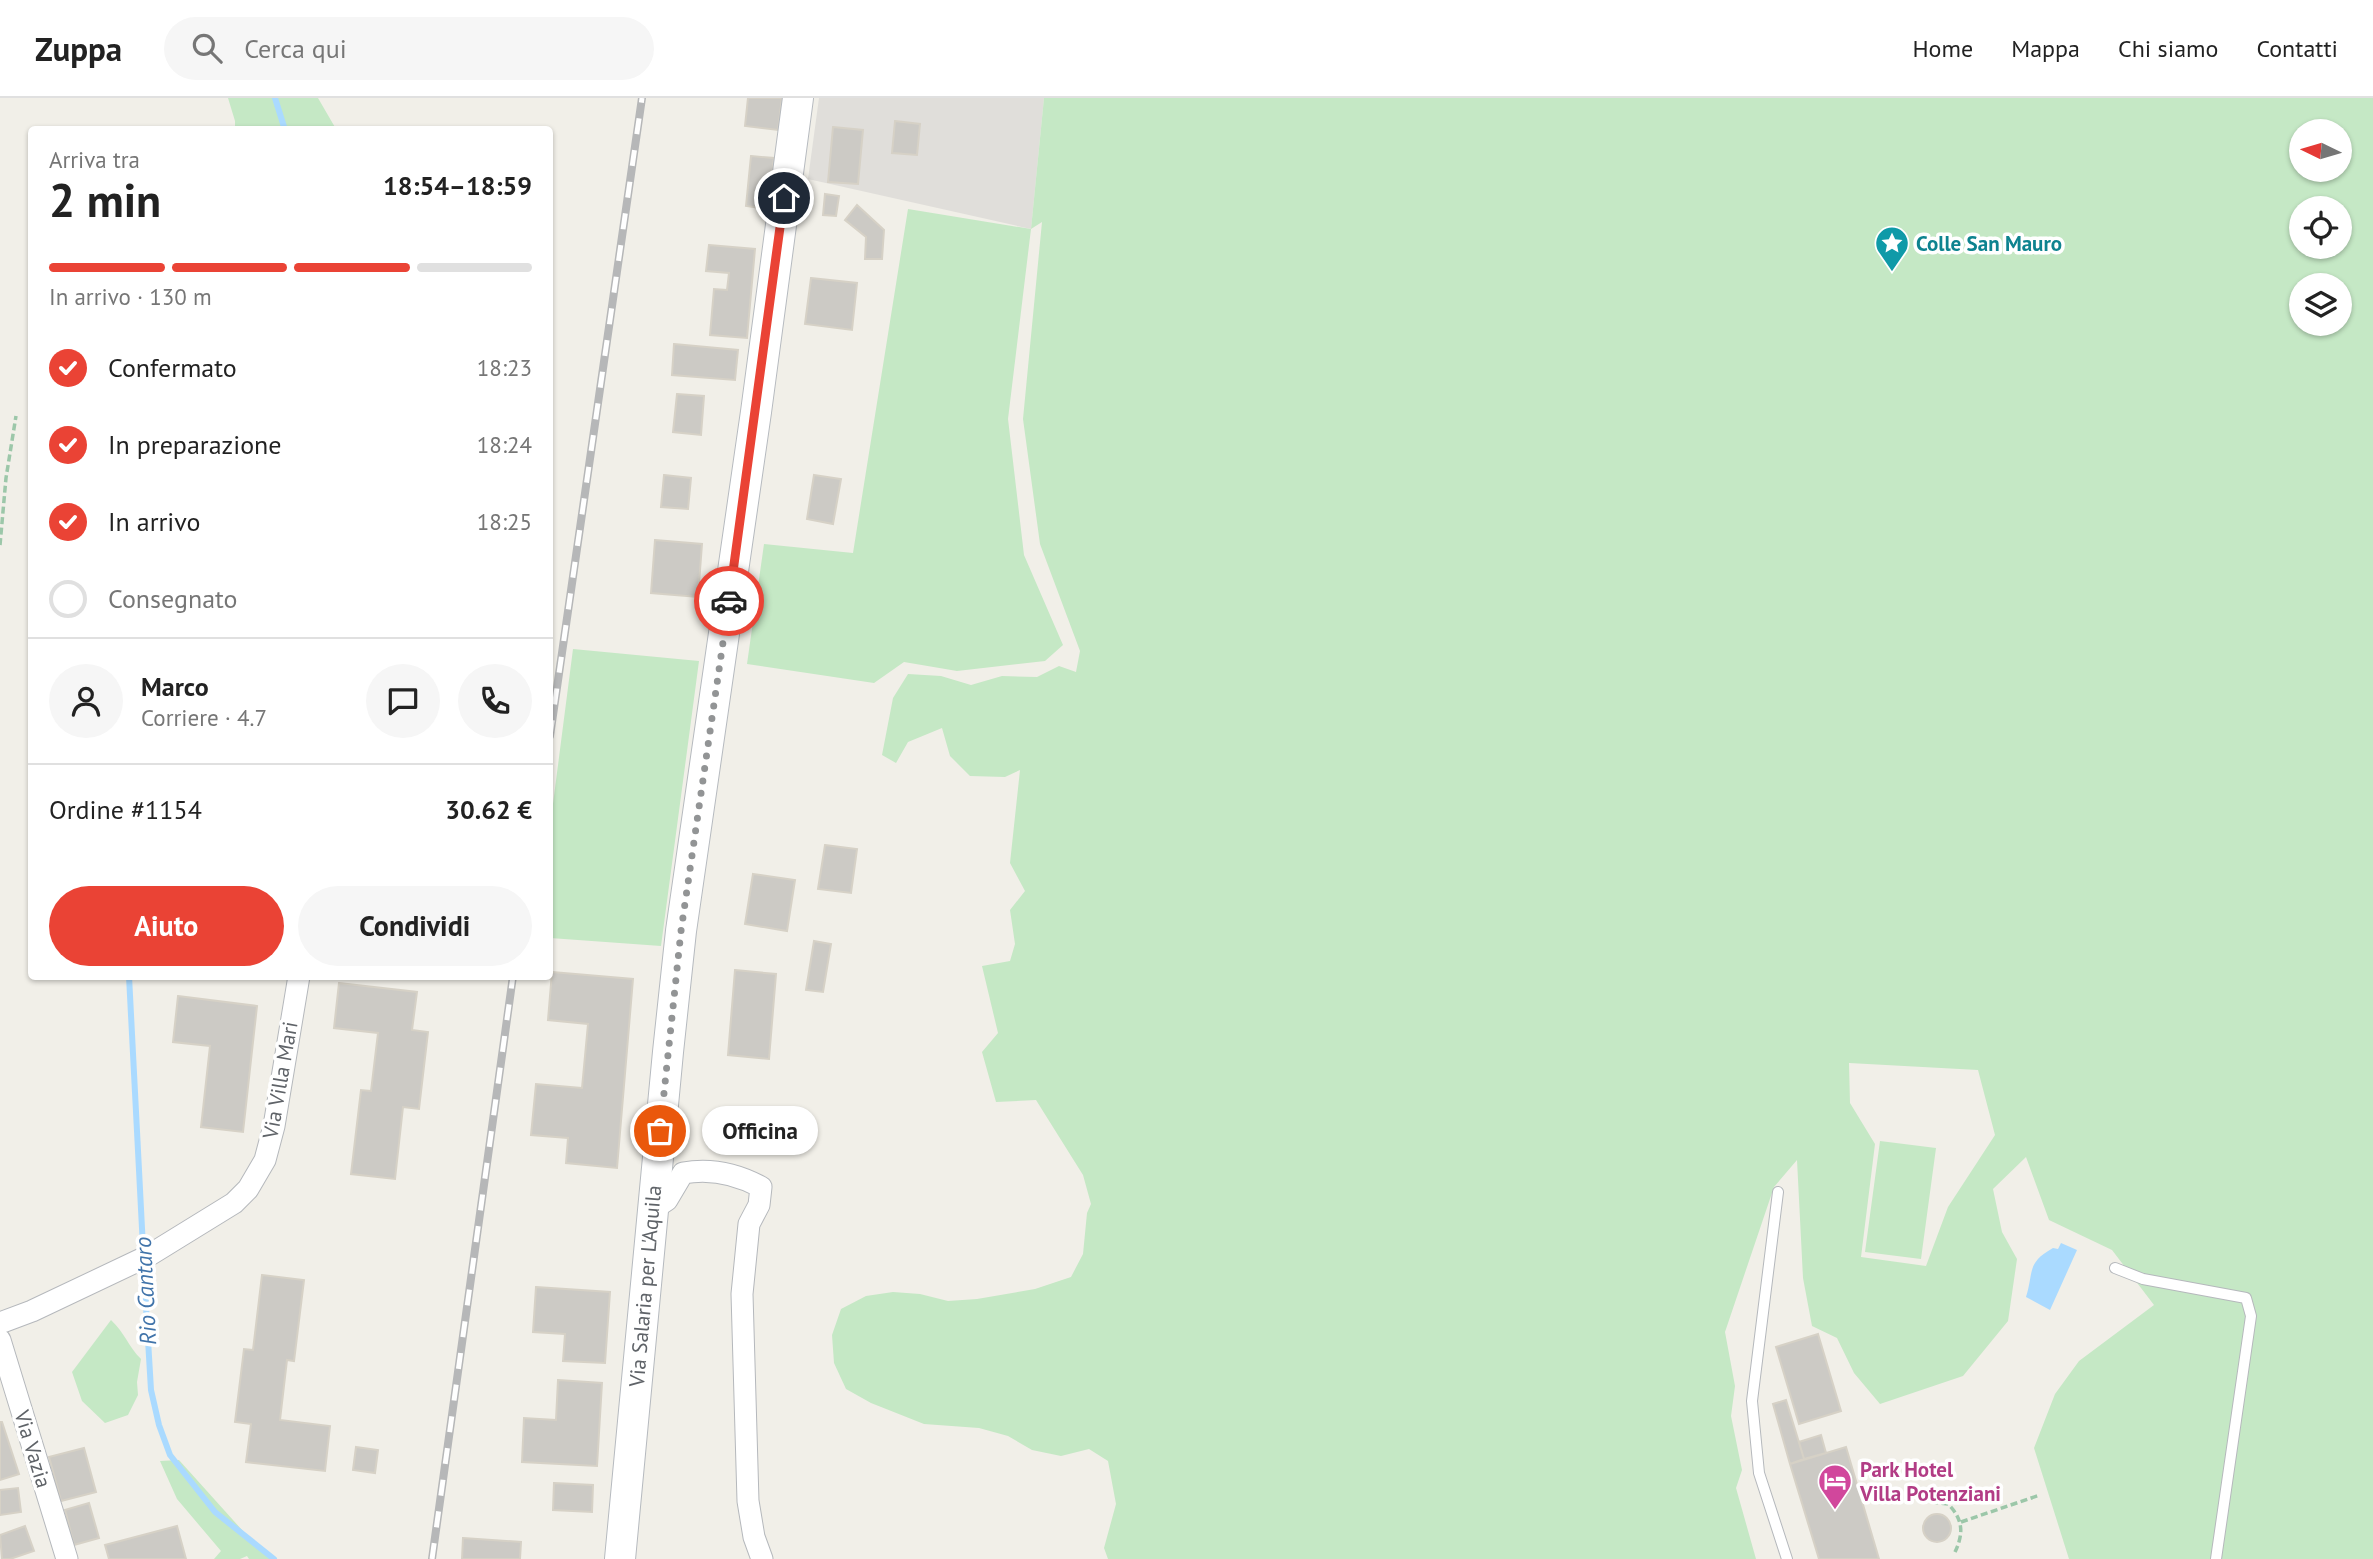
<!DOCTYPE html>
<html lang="it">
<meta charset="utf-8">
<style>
:root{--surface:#fff;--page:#f6f6f6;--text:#222;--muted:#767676;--line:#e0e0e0;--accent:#ea4335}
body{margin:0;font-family:"PT Sans",sans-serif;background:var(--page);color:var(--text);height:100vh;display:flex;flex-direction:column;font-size:26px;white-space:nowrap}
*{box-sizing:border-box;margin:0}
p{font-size:23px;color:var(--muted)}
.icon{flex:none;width:38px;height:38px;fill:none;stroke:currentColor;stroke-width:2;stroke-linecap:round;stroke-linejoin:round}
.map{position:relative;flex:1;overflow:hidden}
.details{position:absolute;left:28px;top:28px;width:525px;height:854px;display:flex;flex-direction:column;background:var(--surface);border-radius:7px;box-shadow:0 2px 5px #0004}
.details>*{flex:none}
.needle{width:46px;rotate:275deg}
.fabs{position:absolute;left:2289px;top:21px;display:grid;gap:14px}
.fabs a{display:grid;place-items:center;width:63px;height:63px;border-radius:50%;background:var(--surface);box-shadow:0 2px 5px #0004;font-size:35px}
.pin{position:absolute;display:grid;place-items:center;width:60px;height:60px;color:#fff;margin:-30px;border:4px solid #fff;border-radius:50%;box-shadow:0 2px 7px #0007}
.courier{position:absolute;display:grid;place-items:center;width:70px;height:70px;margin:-35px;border:5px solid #ea4335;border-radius:50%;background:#fff;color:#222;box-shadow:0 2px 9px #0007}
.bubble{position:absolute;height:49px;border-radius:24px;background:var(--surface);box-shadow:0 2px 5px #0004;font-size:23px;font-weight:600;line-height:49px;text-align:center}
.summary em{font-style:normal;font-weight:600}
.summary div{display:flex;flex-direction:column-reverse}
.summary{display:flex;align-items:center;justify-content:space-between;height:119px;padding:0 21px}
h1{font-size:46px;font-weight:600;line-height:52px}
.bar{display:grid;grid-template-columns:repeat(4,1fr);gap:10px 7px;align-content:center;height:84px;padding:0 21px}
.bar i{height:9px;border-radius:5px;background:var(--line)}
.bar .on{background:var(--accent)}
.bar p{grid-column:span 4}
.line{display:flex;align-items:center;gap:18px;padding:0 21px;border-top:2px solid var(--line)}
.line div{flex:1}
.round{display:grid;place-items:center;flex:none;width:74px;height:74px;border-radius:37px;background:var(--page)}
ol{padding:0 21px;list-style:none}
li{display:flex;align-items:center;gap:21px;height:77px}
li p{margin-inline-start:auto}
li .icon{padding:7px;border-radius:50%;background:var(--accent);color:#fff;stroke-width:4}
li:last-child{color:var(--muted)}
li i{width:38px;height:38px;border:4px solid var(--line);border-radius:50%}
.cta{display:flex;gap:14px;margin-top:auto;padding:14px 21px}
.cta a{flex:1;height:80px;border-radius:42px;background:var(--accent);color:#fff;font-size:28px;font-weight:600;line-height:80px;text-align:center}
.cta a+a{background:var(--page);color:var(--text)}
header{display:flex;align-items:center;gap:42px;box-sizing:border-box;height:98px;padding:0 35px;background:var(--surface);border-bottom:2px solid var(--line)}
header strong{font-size:33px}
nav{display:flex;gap:38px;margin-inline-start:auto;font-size:24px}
.search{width:490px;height:63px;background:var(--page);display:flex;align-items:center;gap:18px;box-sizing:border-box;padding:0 24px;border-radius:38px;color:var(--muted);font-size:26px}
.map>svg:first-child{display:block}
.industrial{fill:#e0deda}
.green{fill:#c5e8c5;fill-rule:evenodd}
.water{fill:#aadaff}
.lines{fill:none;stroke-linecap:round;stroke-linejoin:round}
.stream{stroke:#aadaff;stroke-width:6}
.building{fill:#cccac5;stroke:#d6d1c6;stroke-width:2}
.lane-casing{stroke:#b5b8bc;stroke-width:12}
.street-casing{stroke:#b5b8bc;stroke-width:23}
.secondary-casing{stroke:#b6babf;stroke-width:32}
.path{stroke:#9cc7a9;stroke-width:3.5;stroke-dasharray:7 3.5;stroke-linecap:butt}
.lane{stroke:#fff;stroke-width:10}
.street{stroke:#fff;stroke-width:21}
.secondary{stroke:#fff;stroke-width:30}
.rail-casing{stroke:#b6b7b8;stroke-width:8}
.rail{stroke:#fff;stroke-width:5;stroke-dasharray:16;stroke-linecap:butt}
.done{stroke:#929495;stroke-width:7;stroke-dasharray:0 12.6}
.route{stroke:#ea4335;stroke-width:9}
.labels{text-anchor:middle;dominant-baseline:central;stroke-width:7;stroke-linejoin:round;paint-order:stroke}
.culture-label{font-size:21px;font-weight:bold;fill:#0d838f;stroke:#fff;text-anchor:start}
.street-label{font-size:21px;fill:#5f6368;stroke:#fff}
.hotel-label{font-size:21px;font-weight:bold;fill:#b23c85;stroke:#fff;text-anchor:start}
.water-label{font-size:23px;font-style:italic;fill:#4174aa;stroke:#fff}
</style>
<header>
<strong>Zuppa</strong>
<div class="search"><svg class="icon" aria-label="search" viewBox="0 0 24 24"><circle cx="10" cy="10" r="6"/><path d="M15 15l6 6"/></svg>Cerca qui</div>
<nav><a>Home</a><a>Mappa</a><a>Chi siamo</a><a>Contatti</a></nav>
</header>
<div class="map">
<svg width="2373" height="1461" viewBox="0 0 2373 1461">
<rect width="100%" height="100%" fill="#f1efe8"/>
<path class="industrial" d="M819,0H1044L1031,131L808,81Z"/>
<path class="green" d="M228,0H318L336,31H235V23Z
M1044,0H2373V1461H2069L2034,1350L2055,1296L2079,1263L2154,1207L2112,1152L2049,1122L2026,1059L1993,1091L2002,1134L2017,1161L2008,1223L1963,1278L1880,1306L1854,1275L1837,1240L1812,1228L1803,1180L1797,1062L1774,1089L1725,1234L1735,1288L1731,1318L1742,1372L1736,1390L1756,1461H1108L1104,1450L1116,1406L1108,1363L1089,1351L1061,1358L1032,1352L1008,1338L979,1330L924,1326L871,1305L846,1291L834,1265L832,1237L841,1211L866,1198L893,1194L920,1196L948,1203L977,1201L1035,1191L1071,1179L1083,1156L1087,1115L1091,1106L1083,1077L1036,1002L996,1004L982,954L998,935L982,868L1010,863L1015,846L1010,812L1025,793L1010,765L1020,672L1005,679L970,678L950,658L942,630L908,644L896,665L882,657L893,600L908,576L941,578L971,587L1002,578L1037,579L1059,568L1076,574L1080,553L1040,446L1023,321L1042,124L1031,131L1008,321L1024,457L1063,547L1045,563L957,573L904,564L874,585L747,566L764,446L853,455L908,111L1031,131ZM2301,33H2340V72H2301ZM2301,110H2340V149H2301ZM2301,187H2340V226H2301ZM1849,965L1978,972L1995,1037L1948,1109L1926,1168L1861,1159L1875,1046L1850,1005Z
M573,551L699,563L661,848L550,840V729Z
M1880,1043L1936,1050L1921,1161L1865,1154Z
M111,1222C125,1235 128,1248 141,1261L137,1284L138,1297L128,1317L105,1325L82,1303L72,1274Z
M179,1362L260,1452L270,1461H249L247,1458L240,1461H214L221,1453L177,1401L160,1363Z"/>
<path class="water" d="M2061,1145L2077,1152L2050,1212L2026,1199C2034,1174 2026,1165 2053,1150L2058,1151Z"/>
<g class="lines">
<path class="stream" d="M275,0L285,32
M129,878L146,1208L151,1292L159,1327L170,1357L215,1414L274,1461"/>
</g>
<path class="building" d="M748,0H782L778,32L745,28Z
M895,23L920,26L917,57L892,55Z
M833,29L863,32L858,86L828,84Z
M751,58L774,60L768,111L746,108Z
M825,96L839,98L836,118L823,117Z
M857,107L884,132L882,161H865L866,139L845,122Z
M709,147L755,151L747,240L710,237L714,191L727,192L729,175L706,173Z
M811,180L857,185L852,232L805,226Z
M674,246L738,252L735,282L672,277Z
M677,296L704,298L701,337L673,334Z
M664,377L691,380L688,411L661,409Z
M814,377L841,381L833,426L807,421Z
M655,442L702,446L698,499L651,495Z
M825,747L857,751L851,795L818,791Z
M753,776L795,782L787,833L745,826Z
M814,843L831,846L823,894L806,892Z
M735,872L776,876L769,961L728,957Z
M552,874L633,881L617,1070L566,1065L568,1040L531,1037L536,986L582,990L588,926L548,922Z
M339,885L417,894L412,932L428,934L419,1011L403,1009L395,1081L351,1076L361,992L371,993L378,935L334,930Z
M178,898L257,908L243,1034L201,1029L210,948L173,944Z
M262,1177L304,1182L294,1263L287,1262L280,1322L330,1328L325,1373L246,1364L251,1326L235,1324L244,1251L253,1252Z
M536,1189L610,1194L605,1265L563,1263L565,1236L533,1234Z
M1818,1236L1841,1313L1799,1326L1776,1249Z
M558,1282L602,1285L597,1368L522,1364L524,1320L556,1322Z
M1786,1302L1804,1361L1790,1366L1773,1306Z
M0,1324H2L19,1376L0,1382Z
M1821,1337L1826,1355L1804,1361L1799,1344Z
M356,1349L378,1352L375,1375L353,1372Z
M1846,1349L1879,1461H1819L1790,1366Z
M84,1350L96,1394L61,1403L49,1359Z
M554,1385L593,1387L592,1414L553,1412Z
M18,1390L21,1414L0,1417V1392Z
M89,1405L99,1440L74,1447L65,1412Z
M1923 1430a14 14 0 1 1 28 0a14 14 0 1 1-28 0Z
M25,1428L34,1453L10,1461H2L0,1437Z
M177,1428L186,1461H109L105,1447Z
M463,1440L521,1444L520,1461H462Z"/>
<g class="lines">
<g class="lane-casing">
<path id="lane" d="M1778,1094L1752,1303L1759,1375L1787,1461
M2115,1170L2143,1181L2246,1200L2251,1218L2216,1461"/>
</g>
<g class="street-casing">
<path id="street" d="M652,1112L667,1102L683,1075C710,1070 737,1076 761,1089L759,1107L749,1126L742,1196L748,1403L754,1439L762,1461
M0,1225L32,1213L148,1158L234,1105L248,1091L265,1062L274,1028L299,878
M0,1242L67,1461"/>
</g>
<g class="secondary-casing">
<path id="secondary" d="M620,1461L668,954L681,833L756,314L798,0"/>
</g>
<path class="path" d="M0,447L6,380L16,318
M1931,1404L1948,1406C1963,1421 1964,1435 1955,1454
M1961,1424L2040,1397"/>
<use href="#lane" class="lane"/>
<use href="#street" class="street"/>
<use href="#secondary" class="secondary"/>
<g class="rail-casing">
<path id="rail" d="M550,638L642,0
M432,1461L513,878"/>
</g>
<use href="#rail" class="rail"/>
</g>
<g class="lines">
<path class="done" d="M660,1033L681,833L729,503"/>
<path class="route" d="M729,503L784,100"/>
</g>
<defs>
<g id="sight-pin" transform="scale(1.75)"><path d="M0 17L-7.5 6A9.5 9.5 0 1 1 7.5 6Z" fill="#0f9aa8" stroke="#fff"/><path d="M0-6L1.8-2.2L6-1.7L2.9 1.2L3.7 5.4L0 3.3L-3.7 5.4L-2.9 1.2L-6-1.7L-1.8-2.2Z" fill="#fff"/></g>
<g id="hotel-pin" transform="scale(1.75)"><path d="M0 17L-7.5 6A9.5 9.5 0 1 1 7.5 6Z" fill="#d1479c" stroke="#fff"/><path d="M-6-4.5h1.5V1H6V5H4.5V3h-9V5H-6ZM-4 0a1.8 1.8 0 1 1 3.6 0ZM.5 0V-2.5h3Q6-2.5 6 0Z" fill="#fff"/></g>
</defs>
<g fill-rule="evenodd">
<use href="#sight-pin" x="1892" y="145"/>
<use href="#hotel-pin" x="1835" y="1383"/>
</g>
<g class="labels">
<g class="culture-label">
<text x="1916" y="145">Colle San Mauro</text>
</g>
<g class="street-label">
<text transform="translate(280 982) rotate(-80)">Via Villa Mari</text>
<text transform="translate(645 1188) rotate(-85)">Via Salaria per L'Aquila</text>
<text transform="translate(33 1351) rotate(73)">Via Vazia</text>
</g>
<g class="hotel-label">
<text x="1860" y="1371">Park Hotel<tspan x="1860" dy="24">Villa Potenziani</tspan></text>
</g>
<g class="water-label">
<text transform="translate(145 1193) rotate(-93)">Rio Cantaro</text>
</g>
</g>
</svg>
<div class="fabs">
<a><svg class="needle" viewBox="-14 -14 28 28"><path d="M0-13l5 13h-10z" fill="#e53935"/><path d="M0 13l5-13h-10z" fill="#767676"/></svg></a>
<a><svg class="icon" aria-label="locate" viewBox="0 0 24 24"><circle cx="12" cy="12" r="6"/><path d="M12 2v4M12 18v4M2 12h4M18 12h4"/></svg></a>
<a><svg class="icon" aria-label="layers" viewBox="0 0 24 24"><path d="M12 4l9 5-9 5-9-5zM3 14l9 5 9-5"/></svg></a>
</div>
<div class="pin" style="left:660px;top:1033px;background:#ea580c"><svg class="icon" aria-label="bag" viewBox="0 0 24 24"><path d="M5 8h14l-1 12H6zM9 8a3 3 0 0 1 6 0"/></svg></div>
<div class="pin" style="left:784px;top:100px;background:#1f2937"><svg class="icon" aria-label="home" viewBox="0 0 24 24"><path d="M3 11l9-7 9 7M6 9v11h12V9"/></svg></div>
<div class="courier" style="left:729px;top:503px"><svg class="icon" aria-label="car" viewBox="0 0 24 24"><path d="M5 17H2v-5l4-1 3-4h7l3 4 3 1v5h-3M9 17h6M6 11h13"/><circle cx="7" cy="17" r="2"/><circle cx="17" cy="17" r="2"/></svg></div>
<div class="bubble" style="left:702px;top:1008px;width:116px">Officina</div>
<section class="details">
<div class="summary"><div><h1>2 min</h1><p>Arriva tra</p></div><em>18:54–18:59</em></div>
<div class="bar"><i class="on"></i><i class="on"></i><i class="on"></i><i></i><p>In arrivo · 130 m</p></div>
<ol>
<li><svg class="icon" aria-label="check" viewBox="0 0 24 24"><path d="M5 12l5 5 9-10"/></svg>Confermato<p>18:23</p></li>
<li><svg class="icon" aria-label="check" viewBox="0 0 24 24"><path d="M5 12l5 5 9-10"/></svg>In preparazione<p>18:24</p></li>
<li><svg class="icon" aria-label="check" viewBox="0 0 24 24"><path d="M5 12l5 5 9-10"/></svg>In arrivo<p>18:25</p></li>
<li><i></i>Consegnato</li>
</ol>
<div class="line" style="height:126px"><a class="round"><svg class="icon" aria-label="person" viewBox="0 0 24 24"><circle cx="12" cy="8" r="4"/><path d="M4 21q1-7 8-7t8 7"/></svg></a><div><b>Marco</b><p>Corriere · 4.7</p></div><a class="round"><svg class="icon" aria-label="chat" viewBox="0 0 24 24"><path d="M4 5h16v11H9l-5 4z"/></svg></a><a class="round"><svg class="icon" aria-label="phone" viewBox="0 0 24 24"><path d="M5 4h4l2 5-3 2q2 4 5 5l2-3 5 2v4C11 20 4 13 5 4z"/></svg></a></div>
<div class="line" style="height:91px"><div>Ordine #1154</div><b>30.62 €</b></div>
<div class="cta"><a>Aiuto</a><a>Condividi</a></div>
</section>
</div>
